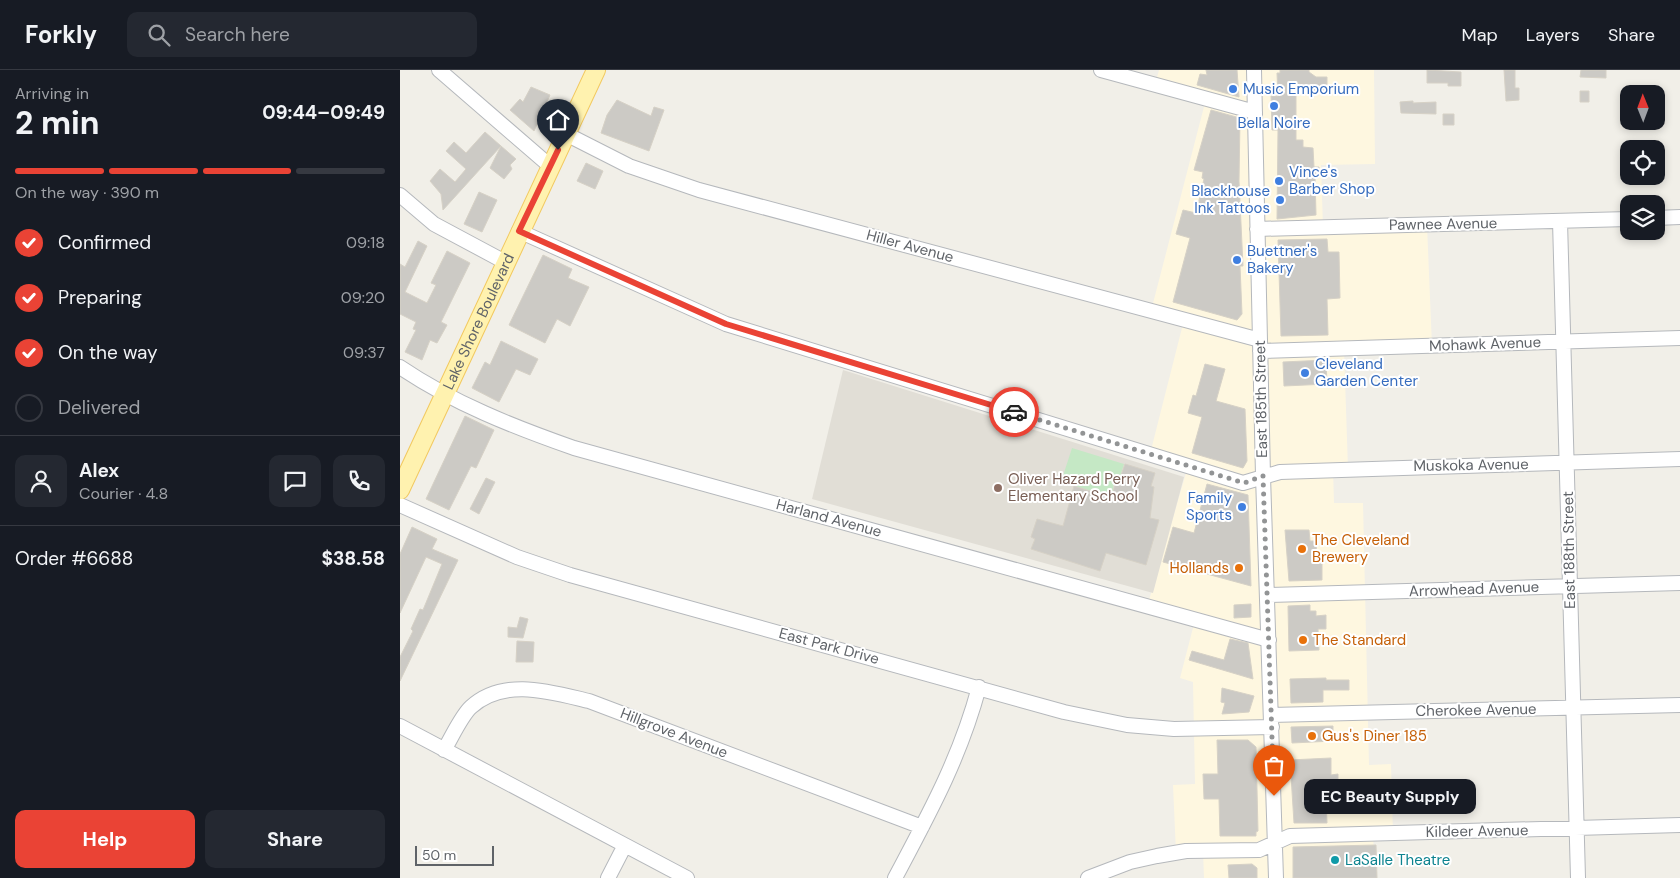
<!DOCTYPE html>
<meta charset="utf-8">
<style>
:root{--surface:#171b24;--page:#242831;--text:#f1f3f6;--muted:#9ea1a6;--line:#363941;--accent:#ea4335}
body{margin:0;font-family:"DM Sans",sans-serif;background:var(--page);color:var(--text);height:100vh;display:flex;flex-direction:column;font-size:19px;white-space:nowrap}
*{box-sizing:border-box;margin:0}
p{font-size:16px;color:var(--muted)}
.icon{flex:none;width:28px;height:28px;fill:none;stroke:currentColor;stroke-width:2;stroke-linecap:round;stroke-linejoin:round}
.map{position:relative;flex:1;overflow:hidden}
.drawer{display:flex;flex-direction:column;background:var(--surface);width:400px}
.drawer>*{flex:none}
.needle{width:32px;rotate:359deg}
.controls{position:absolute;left:1220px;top:15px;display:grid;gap:10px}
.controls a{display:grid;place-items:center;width:45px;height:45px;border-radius:10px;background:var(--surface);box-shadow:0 2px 8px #0003;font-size:25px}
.scale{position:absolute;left:15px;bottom:12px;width:79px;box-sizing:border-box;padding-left:5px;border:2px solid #5f6368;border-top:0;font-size:14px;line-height:18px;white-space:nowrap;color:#5f6368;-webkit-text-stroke:4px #fff;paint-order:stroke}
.pin{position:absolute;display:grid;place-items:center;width:42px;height:42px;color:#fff;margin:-51px -21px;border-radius:50% 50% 50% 0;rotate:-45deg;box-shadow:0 0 5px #0007}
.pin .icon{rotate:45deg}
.courier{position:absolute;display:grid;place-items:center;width:50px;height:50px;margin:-25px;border:4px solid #ea4335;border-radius:50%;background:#fff;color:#222;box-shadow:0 1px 6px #0007}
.bubble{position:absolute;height:35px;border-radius:10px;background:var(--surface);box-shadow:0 2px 8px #0003;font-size:16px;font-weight:700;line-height:35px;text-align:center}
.overview em{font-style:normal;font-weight:700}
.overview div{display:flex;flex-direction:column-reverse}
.overview{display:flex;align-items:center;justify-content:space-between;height:85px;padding:0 15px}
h1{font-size:32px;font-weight:700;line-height:38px}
.bar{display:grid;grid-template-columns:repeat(4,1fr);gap:8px 5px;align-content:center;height:60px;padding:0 15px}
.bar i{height:6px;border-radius:4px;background:var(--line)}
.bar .selected{background:var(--accent)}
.bar p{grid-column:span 4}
.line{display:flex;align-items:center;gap:12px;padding:0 15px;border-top:1px solid var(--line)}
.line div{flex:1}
.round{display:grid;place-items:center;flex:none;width:52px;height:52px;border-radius:10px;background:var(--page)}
ol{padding:0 15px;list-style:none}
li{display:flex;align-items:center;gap:15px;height:55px}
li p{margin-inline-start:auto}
li .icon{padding:5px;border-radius:50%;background:var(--accent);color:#fff;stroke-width:4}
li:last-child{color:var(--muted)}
li i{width:28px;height:28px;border:2px solid var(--line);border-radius:50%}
.button{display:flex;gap:10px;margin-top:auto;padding:10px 15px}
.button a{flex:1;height:58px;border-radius:10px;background:var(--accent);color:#fff;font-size:20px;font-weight:700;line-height:58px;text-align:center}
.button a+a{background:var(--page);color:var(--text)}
header{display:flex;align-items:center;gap:30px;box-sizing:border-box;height:70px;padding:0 25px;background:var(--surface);border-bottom:1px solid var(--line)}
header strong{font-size:24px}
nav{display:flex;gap:28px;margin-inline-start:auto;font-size:18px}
.search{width:350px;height:45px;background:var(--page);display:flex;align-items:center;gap:12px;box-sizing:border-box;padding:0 18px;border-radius:10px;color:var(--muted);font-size:19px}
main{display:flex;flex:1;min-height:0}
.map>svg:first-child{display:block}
.commercial{fill:#fef7e0}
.education{fill:#e1ded6}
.green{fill:#c5e8c5}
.building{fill:#cccac5;stroke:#d6d1c6}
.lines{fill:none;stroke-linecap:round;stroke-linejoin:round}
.minor-casing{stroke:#b5b8bc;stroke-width:16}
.major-casing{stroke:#f2c960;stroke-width:20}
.minor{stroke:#fff;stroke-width:14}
.major{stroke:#fff2af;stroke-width:18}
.done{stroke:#929495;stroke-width:5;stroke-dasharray:0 9}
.route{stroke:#ea4335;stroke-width:6}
.shop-dot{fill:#3f7fe0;stroke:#fff;stroke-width:2}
.education-dot{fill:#8d6e63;stroke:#fff;stroke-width:2}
.food-dot{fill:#e8710a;stroke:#fff;stroke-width:2}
.culture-dot{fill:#0f9aa8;stroke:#fff;stroke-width:2}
.labels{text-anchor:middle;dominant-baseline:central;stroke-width:4;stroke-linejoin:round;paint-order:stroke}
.shop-label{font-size:15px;fill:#366cbe;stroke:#fff;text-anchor:start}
.street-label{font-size:15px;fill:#5f6368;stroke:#fff}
.education-label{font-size:15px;fill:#785e54;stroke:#fff;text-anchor:start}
.food-label{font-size:15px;fill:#c56008;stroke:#fff;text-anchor:start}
.culture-label{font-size:15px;fill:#0d838f;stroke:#fff;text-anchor:start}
</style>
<header>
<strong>Forkly</strong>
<div class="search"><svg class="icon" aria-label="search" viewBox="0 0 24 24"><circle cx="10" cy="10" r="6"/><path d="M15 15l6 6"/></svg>Search here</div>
<nav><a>Map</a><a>Layers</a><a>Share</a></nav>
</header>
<main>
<section class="drawer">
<div class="overview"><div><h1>2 min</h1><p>Arriving in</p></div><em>09:44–09:49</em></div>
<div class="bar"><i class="selected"></i><i class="selected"></i><i class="selected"></i><i></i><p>On the way · 390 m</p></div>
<ol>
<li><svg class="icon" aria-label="check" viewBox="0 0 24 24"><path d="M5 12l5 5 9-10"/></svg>Confirmed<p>09:18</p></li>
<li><svg class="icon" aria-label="check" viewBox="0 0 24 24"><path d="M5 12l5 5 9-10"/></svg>Preparing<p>09:20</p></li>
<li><svg class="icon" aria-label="check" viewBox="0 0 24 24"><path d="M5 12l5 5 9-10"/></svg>On the way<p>09:37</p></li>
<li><i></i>Delivered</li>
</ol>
<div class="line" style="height:90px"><a class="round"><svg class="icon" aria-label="person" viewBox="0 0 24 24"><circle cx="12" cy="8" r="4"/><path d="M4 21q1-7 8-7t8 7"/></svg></a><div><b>Alex</b><p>Courier · 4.8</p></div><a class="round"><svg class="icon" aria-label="chat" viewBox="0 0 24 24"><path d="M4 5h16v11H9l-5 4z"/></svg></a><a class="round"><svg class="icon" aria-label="phone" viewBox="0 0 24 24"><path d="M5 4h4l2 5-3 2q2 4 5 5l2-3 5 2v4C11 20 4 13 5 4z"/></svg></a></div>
<div class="line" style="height:65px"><div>Order #6688</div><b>$38.58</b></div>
<div class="button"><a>Help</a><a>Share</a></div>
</section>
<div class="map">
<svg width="1280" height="808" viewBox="0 0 1280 808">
<rect width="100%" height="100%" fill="#f1efe8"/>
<path class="commercial" d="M759,0H974L975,94L921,95L923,157L1027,155L1032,276L944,279L948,399H933L934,433H963L969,695L991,694L993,763L973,764L975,808H804L803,781L776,783L773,715L795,714L793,612L780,608L795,550L747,537L788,396L750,384L784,250L751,241L806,29L755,15Z"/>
<path class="education" d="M443,300L784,407L753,523L412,429Z"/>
<path class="green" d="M672,378L724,394L718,413L714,412L712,427L661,412Z"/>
<path class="building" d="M806,0H837L839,27L797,15L800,4L807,5Z
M880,0H909V2L916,7H927V20L896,21V70H903V77L913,78L914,97H919V107H915L916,145L877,149L878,60H872L871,26H878L877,3H880Z
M1027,0L1061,2V16H1048V13H1027Z
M1104,0H1115V18H1119V30L1106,31Z
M1181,0H1206V8L1180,7Z
M131,17L150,25L134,61L110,40L120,29L123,32Z
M1180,21H1189V32H1180Z
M217,30L251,46L254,37L264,40L249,81L201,63L207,45Z
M1013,31V33L1036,32V44L1001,43L1000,32Z
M811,40L840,48L839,111L843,196H840L842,244L837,250L773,232L790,168L776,164L783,140L796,143L804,109L802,108L803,102L794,100Z
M1043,44H1054V55H1043Z
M85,62L101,76L43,140L41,124L30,111L40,99L55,112L66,99L46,81L54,72L66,83Z
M101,76L116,89L110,95L112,99L104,109L90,98Z
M186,93L203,101L195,119L177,111Z
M79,122L97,130L82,162L64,154Z
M927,169L928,182H939L940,228L927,229L928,265L881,266L878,170Z
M18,171L27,176L5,222L27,233L36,215L31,213L47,181L70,193L41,252L47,255L37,273L30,270L22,290L5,282L16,260L13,259L16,252L0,244V194L5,197Z
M143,185L172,199L168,208L189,217L170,256L157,249L145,273L109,255Z
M101,271L138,289L130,305L116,299L99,332L72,318L85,292L90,295Z
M926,290L927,314L884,316L883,292Z
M805,294L825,299L816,331L845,339L847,391L843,398L792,383L802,347L788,343L793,325L796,326Z
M65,346L94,360L76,398L71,396L49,440L26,429Z
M725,394L755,403L751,416L754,417L750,448L759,450L746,495L706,483L700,501L631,479L635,469L631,467L637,449L663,456L674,416L712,428L715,413L718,414Z
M86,408L95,412L79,444L70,439Z
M807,414L848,425L851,516L763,492L773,457L794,463Z
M12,457L37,469L32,479L58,490L0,611V587L13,561L11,559L20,539L23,540L42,494L26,487L0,543V484Z
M885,460H909L910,471H916L917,491H922V510L889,511Z
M851,534V547L834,548V535Z
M910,535V541H916V546L926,545V559H918L919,580L889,581L888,536Z
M120,547L128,549L123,568L108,567V557L117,558Z
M830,569L848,573L853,609L789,590L792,581L824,590Z
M117,571L134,572L133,592H116Z
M926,608V610H949V620H923V632L891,633L890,609Z
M822,618L854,626L849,642L822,644L825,633L821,632Z
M933,656V671L892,673L891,657Z
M817,670H848L856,677L858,761L856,762V766H820L819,729H804L803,704H818Z
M931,688V705L938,704V716H930L931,729H926L927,753H894L890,690Z
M976,775L977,808H893V777Z
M852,794L857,798V808H829L828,795Z"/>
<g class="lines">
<g class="minor-casing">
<path id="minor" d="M39,0L150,96
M701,0L855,42
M854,0L863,406L876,808
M166,64L229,96L299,120L860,270
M0,125L34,154L105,192
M1256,148L1280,147
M1160,151L1178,808
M857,159L1229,149
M119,161L326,254L843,413L880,402L1280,389
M860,281L1280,268
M0,297C53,333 114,357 174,378L869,570
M0,435L117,487L170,505L664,642L727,655L774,659L872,657
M868,525L1280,513
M871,645L1280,635
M0,656L287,808
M44,680C51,669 61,646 71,637C104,607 151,622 189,631L522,757
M208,808L225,775
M495,808C529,744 560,688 579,617
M688,808L730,792L757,786L786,781L859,780L890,766L1280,755"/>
</g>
<g class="major-casing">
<g id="major">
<path id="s1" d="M0,420L196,0"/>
</g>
</g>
<use href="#minor" class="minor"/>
<use href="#major" class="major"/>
</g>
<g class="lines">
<path class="done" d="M614,342L844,413L863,406L874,726"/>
<path class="route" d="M158,80L119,161L326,254L614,342"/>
</g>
<g class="shop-dot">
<circle cx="833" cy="19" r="5"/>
<circle cx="874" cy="36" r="5"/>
<circle cx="879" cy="111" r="5"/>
<circle cx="880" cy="130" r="5"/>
<circle cx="837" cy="190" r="5"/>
<circle cx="905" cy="303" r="5"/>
<circle cx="842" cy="437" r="5"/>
</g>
<circle class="education-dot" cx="598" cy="418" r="5"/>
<g class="food-dot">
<circle cx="902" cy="479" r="5"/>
<circle cx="839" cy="498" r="5"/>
<circle cx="903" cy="570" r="5"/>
<circle cx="912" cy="666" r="5"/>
</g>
<circle class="culture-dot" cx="935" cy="790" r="5"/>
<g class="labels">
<g class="shop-label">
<text x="843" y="19">Music Emporium</text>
<text x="874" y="53" text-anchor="middle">Bella Noire</text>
<text x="889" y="102">Vince's<tspan x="889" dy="17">Barber Shop</tspan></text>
<text x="870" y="121" text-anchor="end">Blackhouse<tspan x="870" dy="17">Ink Tattoos</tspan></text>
<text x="847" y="181">Buettner's<tspan x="847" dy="17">Bakery</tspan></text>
<text x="915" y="294">Cleveland<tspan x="915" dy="17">Garden Center</tspan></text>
<text x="832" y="428" text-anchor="end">Family<tspan x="832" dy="17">Sports</tspan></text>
</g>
<g class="street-label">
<text transform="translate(1043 154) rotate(-1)">Pawnee Avenue</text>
<text transform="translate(510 176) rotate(15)">Hiller Avenue</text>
<text stroke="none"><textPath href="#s1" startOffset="186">Lake Shore Boulevard</textPath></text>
<text transform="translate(1085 274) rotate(-2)">Mohawk Avenue</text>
<text transform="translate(861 329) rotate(-91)">East 185th Street</text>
<text transform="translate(1071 395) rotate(-1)">Muskoka Avenue</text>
<text transform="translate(429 448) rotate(15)">Harland Avenue</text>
<text transform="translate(1169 480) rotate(-91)">East 188th Street</text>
<text transform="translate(1074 519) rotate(-2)">Arrowhead Avenue</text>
<text transform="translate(429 576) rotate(15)">East Park Drive</text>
<text transform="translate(1076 640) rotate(-1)">Cherokee Avenue</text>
<text transform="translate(274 663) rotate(21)">Hillgrove Avenue</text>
<text transform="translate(1077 761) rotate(-1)">Kildeer Avenue</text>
</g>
<g class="education-label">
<text x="608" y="409">Oliver Hazard Perry<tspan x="608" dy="17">Elementary School</tspan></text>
</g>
<g class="food-label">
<text x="912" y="470">The Cleveland<tspan x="912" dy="17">Brewery</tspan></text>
<text x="829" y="498" text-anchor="end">Hollands</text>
<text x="913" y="570">The Standard</text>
<text x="922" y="666">Gus's Diner 185</text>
</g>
<g class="culture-label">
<text x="945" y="790">LaSalle Theatre</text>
</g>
</g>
</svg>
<div class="controls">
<a><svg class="needle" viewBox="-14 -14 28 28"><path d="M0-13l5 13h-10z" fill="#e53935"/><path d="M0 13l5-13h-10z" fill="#9ea1a6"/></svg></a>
<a><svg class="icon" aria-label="locate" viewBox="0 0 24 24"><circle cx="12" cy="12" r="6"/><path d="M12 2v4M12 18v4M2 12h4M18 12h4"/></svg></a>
<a><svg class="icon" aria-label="layers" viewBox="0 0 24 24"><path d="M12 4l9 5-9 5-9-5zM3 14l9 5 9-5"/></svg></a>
</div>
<div class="scale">50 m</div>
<div class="pin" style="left:874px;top:726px;background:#ea580c"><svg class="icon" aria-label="bag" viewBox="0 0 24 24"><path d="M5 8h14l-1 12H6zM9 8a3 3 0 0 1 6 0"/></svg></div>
<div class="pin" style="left:158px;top:80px;background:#1f2937"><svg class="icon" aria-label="home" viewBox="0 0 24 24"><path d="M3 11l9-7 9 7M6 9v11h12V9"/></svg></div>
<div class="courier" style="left:614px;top:342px"><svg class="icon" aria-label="car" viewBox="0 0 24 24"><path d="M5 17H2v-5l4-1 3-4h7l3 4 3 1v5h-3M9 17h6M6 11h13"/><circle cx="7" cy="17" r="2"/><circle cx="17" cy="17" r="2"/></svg></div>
<div class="bubble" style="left:904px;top:709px;width:172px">EC Beauty Supply</div>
</div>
</main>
